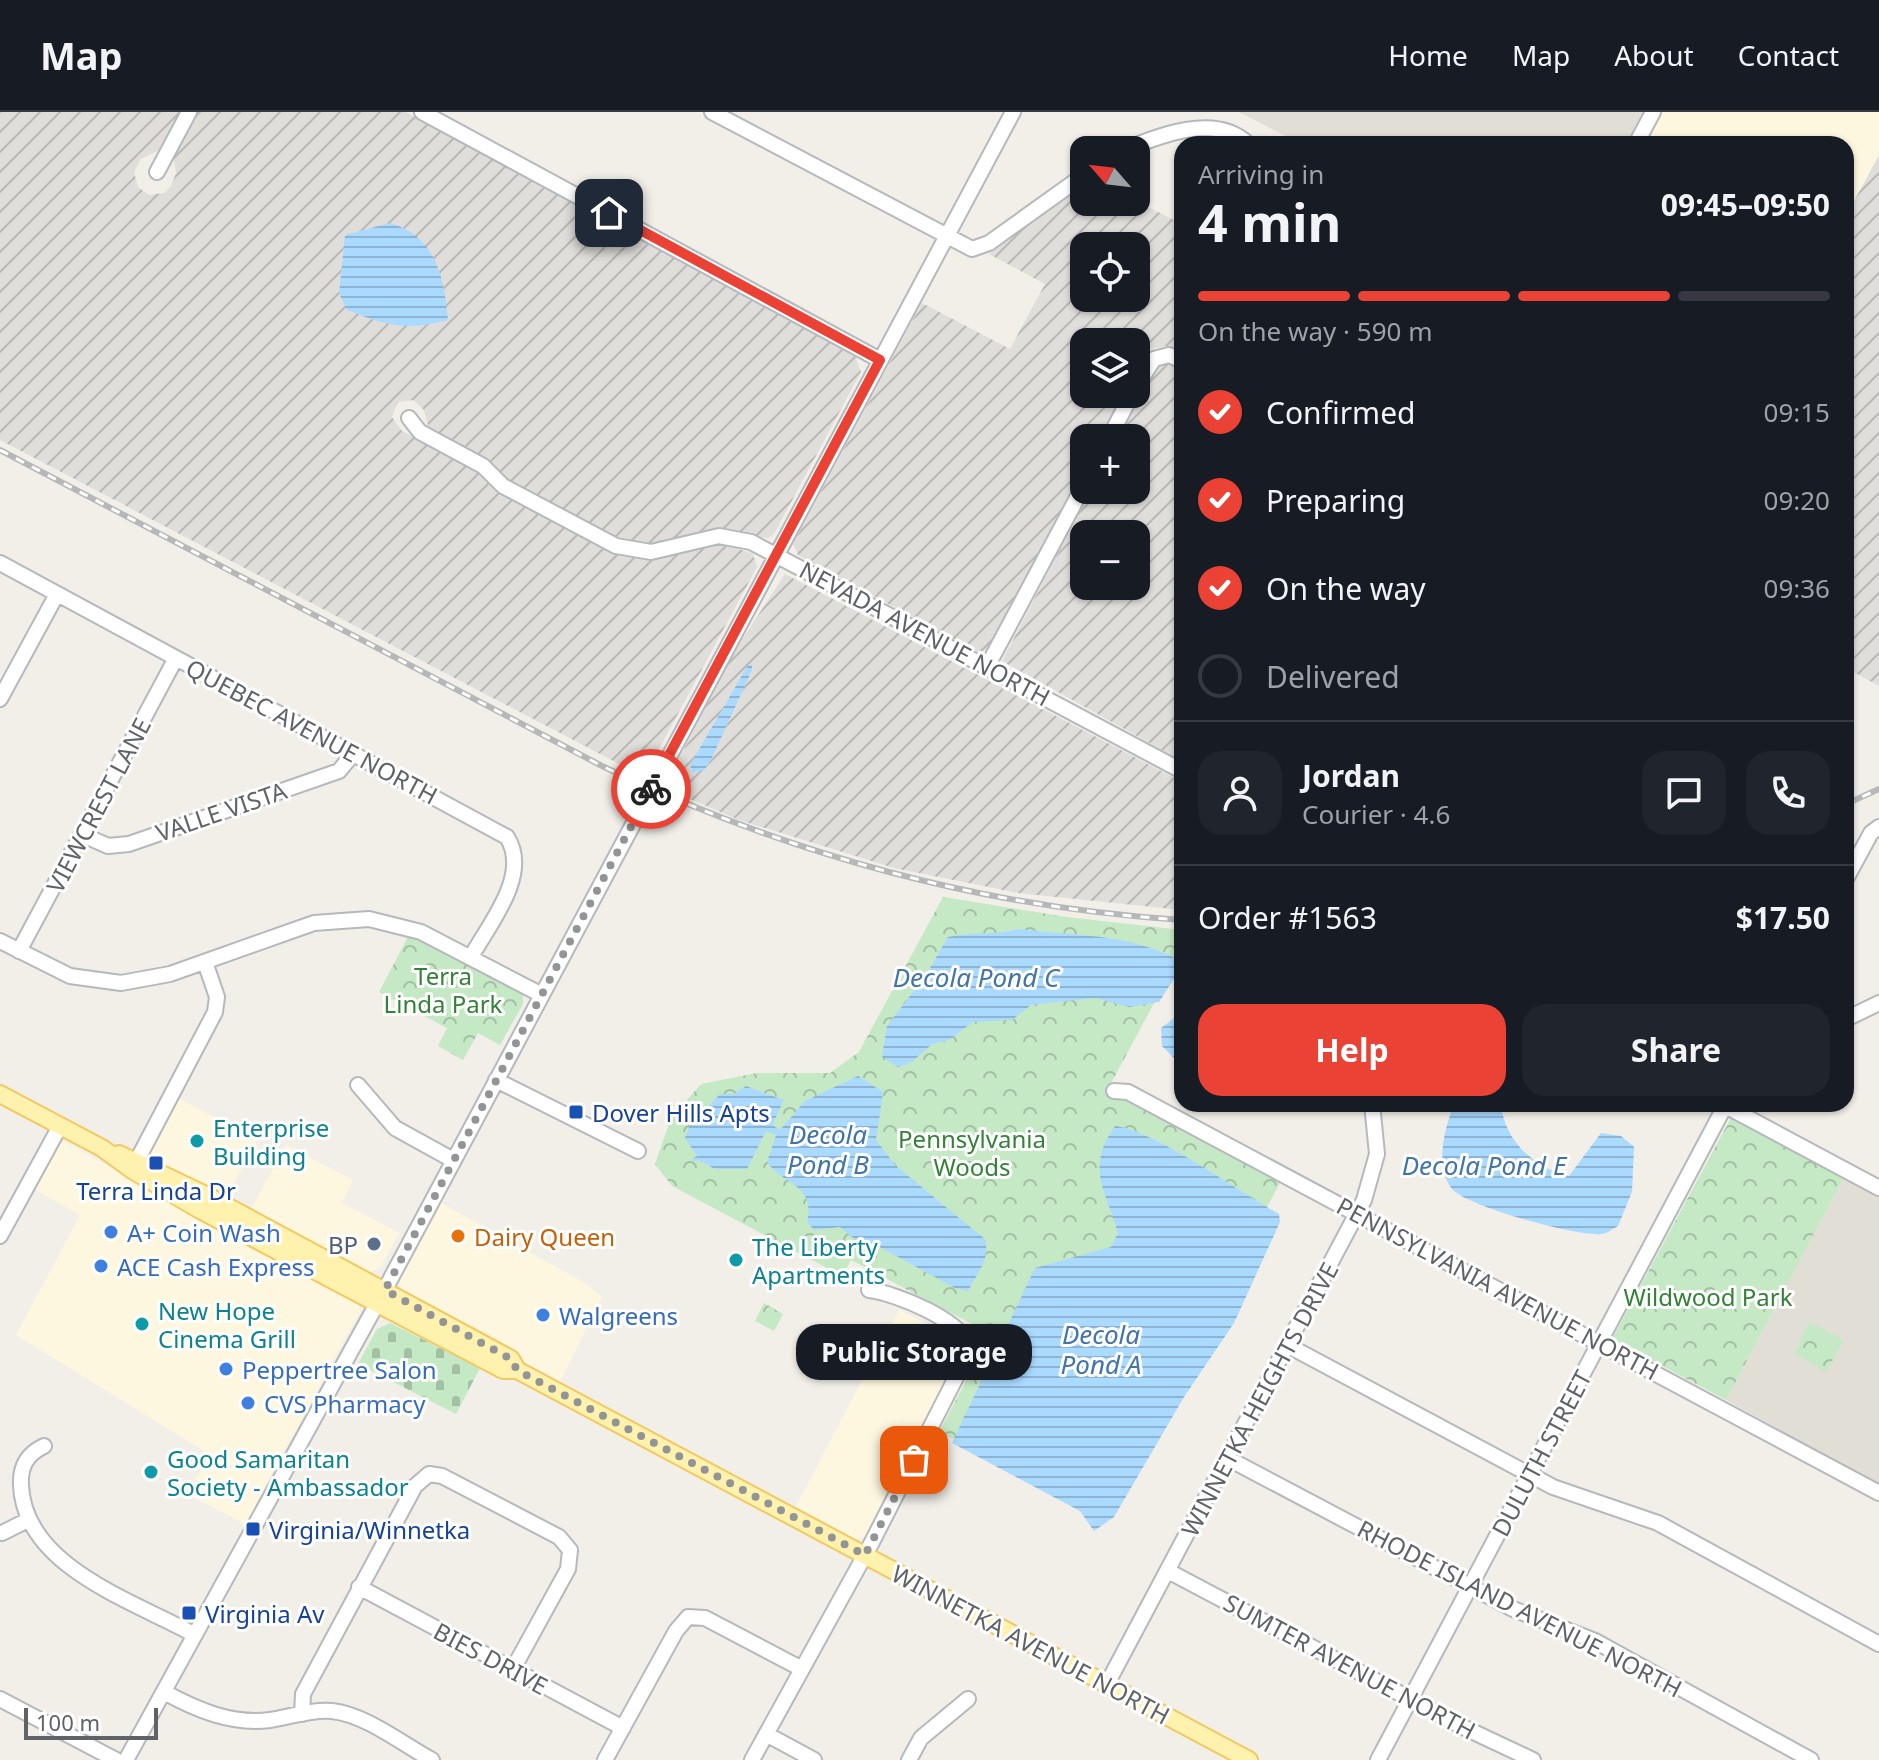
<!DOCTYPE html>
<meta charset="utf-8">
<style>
:root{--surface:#171b24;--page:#20242c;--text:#f1f3f6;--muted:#9ea1a6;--line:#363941;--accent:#ea4335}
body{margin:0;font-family:"Noto Sans",sans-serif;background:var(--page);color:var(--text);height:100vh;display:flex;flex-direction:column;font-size:30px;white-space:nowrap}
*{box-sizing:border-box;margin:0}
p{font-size:26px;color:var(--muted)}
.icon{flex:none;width:44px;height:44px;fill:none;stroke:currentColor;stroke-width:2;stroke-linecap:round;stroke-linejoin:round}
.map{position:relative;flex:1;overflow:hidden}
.sheet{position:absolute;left:1174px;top:24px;width:680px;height:976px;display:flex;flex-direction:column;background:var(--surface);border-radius:24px;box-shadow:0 2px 6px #0004}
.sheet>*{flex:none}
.needle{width:52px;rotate:298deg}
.buttons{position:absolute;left:1070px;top:24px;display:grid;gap:16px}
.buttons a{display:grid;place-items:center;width:80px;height:80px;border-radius:16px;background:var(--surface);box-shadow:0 2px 6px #0004;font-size:40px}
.scale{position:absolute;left:24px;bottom:20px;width:134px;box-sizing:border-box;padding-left:8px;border:4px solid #5f6368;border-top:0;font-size:22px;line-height:28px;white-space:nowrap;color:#5f6368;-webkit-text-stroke:6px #fff;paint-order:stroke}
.pin{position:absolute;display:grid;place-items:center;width:68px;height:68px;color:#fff;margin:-34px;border-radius:16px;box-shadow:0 4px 12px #0006}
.courier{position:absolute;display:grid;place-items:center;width:80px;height:80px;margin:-40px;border:6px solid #ea4335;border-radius:50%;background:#fff;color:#222;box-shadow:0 2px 10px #0007}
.bubble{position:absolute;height:56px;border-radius:24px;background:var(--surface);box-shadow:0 2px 6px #0004;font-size:26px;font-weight:700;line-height:56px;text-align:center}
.summary em{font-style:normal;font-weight:700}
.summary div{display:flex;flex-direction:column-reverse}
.summary{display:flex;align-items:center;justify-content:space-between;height:136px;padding:0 24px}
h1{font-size:52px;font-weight:700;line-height:60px}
.bar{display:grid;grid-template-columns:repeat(4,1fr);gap:12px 8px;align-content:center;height:96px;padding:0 24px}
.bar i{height:10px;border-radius:6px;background:var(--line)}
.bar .current{background:var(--accent)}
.bar p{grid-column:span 4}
.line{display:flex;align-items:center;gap:20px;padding:0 24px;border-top:2px solid var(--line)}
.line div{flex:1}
.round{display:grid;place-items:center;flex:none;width:84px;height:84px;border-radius:24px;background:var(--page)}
ol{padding:0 24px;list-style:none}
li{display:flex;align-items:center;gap:24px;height:88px}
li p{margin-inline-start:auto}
li .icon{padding:8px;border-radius:50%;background:var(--accent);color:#fff;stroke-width:4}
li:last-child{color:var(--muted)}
li i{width:44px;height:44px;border:4px solid var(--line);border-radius:50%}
.cta{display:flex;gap:16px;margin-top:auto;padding:16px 24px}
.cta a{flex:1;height:92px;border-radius:24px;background:var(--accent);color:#fff;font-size:32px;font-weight:700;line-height:92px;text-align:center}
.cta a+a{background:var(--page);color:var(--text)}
header{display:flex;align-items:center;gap:48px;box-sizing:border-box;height:112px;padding:0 40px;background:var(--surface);border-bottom:2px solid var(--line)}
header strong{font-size:38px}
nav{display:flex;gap:44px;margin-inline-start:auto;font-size:28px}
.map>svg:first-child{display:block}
.commercial{fill:#fef7e0}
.industrial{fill:url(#industrial-furrows);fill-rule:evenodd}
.education{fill:#e1ded6}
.cemetery{fill:url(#cemetery-stones)}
.park{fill:url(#park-crowns)}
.water{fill:url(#water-rules)}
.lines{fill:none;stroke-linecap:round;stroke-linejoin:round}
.minor-casing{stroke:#b5b8bc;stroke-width:18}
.major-casing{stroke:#f2c960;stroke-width:20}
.minor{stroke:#fff;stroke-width:14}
.major{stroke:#fff2af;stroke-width:16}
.rail-casing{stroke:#b6b7b8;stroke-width:6}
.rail{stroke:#fff;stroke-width:3;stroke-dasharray:9;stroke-linecap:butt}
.done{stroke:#929495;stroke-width:8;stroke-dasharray:0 14.4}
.route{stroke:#ea4335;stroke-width:10}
.transit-dot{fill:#1a4fb4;stroke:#fff;stroke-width:3}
.culture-dot{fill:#0f9aa8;stroke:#fff;stroke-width:3}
.shop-dot{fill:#3f7fe0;stroke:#fff;stroke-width:3}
.food-dot{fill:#e8710a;stroke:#fff;stroke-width:3}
.service-dot{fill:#5c6f8a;stroke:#fff;stroke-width:3}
.labels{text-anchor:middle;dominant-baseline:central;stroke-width:6;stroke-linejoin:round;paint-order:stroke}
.street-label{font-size:24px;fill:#5f6368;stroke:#fff}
.park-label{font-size:24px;fill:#348238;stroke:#fff}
.transit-label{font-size:24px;fill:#164399;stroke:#fff;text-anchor:start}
.culture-label{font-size:24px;fill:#0d838f;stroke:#fff;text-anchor:start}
.shop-label{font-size:24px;fill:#366cbe;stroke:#fff;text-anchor:start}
.food-label{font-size:24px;fill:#c56008;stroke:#fff;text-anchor:start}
.service-label{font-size:24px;fill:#4e5e75;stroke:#fff;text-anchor:end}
.water-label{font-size:26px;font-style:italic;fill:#4174aa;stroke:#fff}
</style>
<header>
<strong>Map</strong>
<nav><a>Home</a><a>Map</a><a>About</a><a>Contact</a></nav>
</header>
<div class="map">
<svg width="1879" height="1648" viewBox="0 0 1879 1648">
<defs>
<pattern id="industrial-furrows" width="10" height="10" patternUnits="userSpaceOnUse" patternTransform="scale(2)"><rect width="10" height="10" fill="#e0deda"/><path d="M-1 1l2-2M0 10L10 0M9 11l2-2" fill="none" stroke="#b9b8b5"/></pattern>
<pattern id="cemetery-stones" width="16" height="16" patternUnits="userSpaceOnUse" patternTransform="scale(2)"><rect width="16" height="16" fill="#c5e8c5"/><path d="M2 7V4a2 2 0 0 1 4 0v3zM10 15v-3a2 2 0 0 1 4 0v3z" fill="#a3c0a4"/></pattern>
<pattern id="park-crowns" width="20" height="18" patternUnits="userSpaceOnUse" patternTransform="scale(2)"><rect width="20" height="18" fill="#c5e8c5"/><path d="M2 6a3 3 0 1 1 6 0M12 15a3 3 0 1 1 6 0" fill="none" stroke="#a3c0a4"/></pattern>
<pattern id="water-rules" width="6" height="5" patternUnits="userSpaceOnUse" patternTransform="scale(2)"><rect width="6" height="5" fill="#aadaff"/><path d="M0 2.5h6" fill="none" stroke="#8eb4d2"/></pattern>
</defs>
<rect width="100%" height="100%" fill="#f1efe8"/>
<path class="commercial" d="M1661,0H1879V43L1846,104V32H1643Z
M176,985L231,1014L235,1008L261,1021L226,1086L148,1047Z
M61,1028L359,1193L360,1199L245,1412L187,1382L209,1342L16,1223L80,1103L32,1076Z
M286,1033L353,1068L342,1091L399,1121L380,1156L366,1161L249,1101Z
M441,1091L585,1171L602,1185L560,1270L401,1179L400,1168Z
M899,1198L957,1227L962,1237L865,1425L856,1427L796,1394Z"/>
<path class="industrial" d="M0,0H180L159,38L141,47L134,60L138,75L149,83L164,81L171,74L176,61L173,41L195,0H406L855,244L861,260L774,422L768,426L712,418L662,432L640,433L618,428L505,369L490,351L429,318L424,298L413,288L399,290L395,297L392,305L402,319L478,358L500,380L596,433L618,442L651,446L707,433H728L753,442L757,455L644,665L0,328Z
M1879,43V574L1846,556V104Z
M1084,69V90L1136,89L1182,112V239L1165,234L1150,237L1136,258V230H1084V282H1123L1100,326H1084V355L987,537L979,541L798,443L793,432L922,191L1010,237L1045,172L989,142ZM1084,134H1136V186H1084Z
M1163,251L1182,258V649L1002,549L1091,378H1136V326H1119L1157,255ZM1084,422H1136V474H1084Z
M785,462L1182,670V798L1018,781L894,756L739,708L664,676L734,540Z"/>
<path class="education" d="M1239,0H1643L1626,32H1301Z
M1844,1065L1879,1084V1373L1726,1288Z"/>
<path class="cemetery" d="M390,1211L480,1256L456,1302L358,1252L377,1217Z"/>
<path class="park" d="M943,785L1067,805L1182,818V839L1108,977L1281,1069L1101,1401L939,1320L991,1222L851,1148L842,1164L672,1074L655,1052L671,1006L701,972L757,961H830L859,940Z
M410,821L523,883V892L500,933L478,921L463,948L438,934L447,916L379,880Z
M1732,1004L1844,1065L1726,1288L1612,1227Z
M764,1191L783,1202L774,1219L755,1209Z
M1809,1210L1844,1228L1826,1260L1795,1242Z"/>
<path class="water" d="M390,111C437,125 444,166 448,208C405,219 388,214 347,198L339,181L345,123Z
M748,553H752V558L710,650L704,658L693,661L690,653Z
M1019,817C1073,824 1125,821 1175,846L1174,867L1159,890L1129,895L1095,886L1031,893L1012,908L973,910L949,928L932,932L912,950L898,955L882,945L887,914L926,863L948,825C974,819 994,824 1019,817Z
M1174,906L1182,909V954L1162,934L1161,916Z
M858,964L883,980L876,1028L896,1054L986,1128C988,1152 978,1159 968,1179L955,1176L878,1134L857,1129L840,1115L814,1118L807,1110C816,1072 784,1074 767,1050L776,1023L766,1019L747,1057H715L698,1048L693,1050L692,1047L697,1044L685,1026L689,1015L720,982H734L746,974L784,988L772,1013L780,1018L805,989Z
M1454,992H1501C1504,1028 1534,1056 1569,1064L1601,1021L1621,1024L1634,1035L1632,1080L1618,1114C1613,1117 1606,1122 1601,1122C1577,1125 1466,1094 1452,1077C1434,1054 1445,1015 1454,992Z
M1115,1014C1156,1019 1239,1080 1279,1102L1280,1110L1234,1211L1184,1285L1114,1405L1094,1419L1080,1399L952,1331L1035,1156L1111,1135L1118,1121C1106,1078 1085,1057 1115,1014Z"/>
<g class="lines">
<g class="minor-casing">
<path id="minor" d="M422,0L880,248
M712,0L972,137L989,131L1084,63
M1636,32L1653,0
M1124,38C1160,23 1216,1 1248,32
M157,60L189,0
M1136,275L1154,247L1169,243L1182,249
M409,306L420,320L483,354L503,374L616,434L651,440L719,424L751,430L1182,659
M1109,326L1132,282
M0,451L507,725C531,763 489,812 471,845
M987,555L1084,373
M0,587L57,482
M83,723L108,734L129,732L339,659L353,642
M1846,767L1871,721L1879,715
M0,829L70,864L121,871L170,862L314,811L369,807L421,820L542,883
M19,839L176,546
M1846,907L1879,891
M496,968L638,1039
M358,973L395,1016L453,1048
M1114,979L1128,980L1879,1381
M1722,992L1879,1076
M132,1058L215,900L217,885L205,850
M0,1124L60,1014
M1287,1233L1553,1375L1658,1411L1879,1532
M44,1334C27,1342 20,1354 21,1373C24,1455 134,1489 195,1523
M1227,1346L1513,1497L1595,1529L1811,1648
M2,1421L28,1408
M1168,1459L1465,1616L1533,1648
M359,1475L623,1616
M1107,1572L1364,1088L1377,1042L1372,992
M164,1580C197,1598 232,1613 270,1608C290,1605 312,1597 332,1599C367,1603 402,1632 432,1648
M0,1587L116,1648
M302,1602L303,1582L415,1374L429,1362L442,1364L559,1425L570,1438L568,1457L513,1557
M766,1622L814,1648
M126,1648L390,1168L1013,0
M605,1648L676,1519L688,1505L705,1506L802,1557
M752,1648L871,1432L970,1238C966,1209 895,1181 869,1178
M909,1648L921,1626L968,1587
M1378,1648L1726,992"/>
</g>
<g class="major-casing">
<path id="major" d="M0,982L102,1036L132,1058L200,1098L503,1258H517L1249,1648
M119,1042L208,1084L511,1247L517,1258"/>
</g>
<use href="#minor" class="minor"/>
<use href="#major" class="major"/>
<g class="rail-casing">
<path id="rail" d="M0,338L602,654C785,741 979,795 1182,808
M1846,692L1879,677"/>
</g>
<use href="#rail" class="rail"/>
</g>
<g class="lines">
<path class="done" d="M651,677L385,1178L511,1247L517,1258L865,1443L914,1348"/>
<path class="route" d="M609,101L880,248L651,677"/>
</g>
<g class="transit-dot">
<rect x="568" y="992" width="16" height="16" rx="4"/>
<rect x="148" y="1043" width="16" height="16" rx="4"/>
<rect x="245" y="1409" width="16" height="16" rx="4"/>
<rect x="181" y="1493" width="16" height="16" rx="4"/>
</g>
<g class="culture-dot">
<circle cx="197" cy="1029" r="8"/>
<circle cx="736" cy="1148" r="8"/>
<circle cx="142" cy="1212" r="8"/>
<circle cx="151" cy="1360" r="8"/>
</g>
<g class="shop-dot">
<circle cx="111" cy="1120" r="8"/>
<circle cx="101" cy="1154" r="8"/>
<circle cx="543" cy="1203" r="8"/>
<circle cx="226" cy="1257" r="8"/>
<circle cx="248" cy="1291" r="8"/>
</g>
<circle class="food-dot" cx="458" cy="1124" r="8"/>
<circle class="service-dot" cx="374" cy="1132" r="8"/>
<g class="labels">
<g class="street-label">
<text transform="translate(925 521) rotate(28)">NEVADA AVENUE NORTH</text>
<text transform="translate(312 619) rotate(28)">QUEBEC AVENUE NORTH</text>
<text transform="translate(98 693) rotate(-62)">VIEWCREST LANE</text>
<text transform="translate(221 699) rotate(-19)">VALLE VISTA</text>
<text transform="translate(1498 1176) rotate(28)">PENNSYLVANIA AVENUE NORTH</text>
<text transform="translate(1259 1287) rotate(-62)">WINNETKA HEIGHTS DRIVE</text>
<text transform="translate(1541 1341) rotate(-62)">DULUTH STREET</text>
<text transform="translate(1520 1496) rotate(27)">RHODE ISLAND AVENUE NORTH</text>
<text transform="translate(1031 1532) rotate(28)">WINNETKA AVENUE NORTH</text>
<text transform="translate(491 1546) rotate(28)">BIES DRIVE</text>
<text transform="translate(1350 1554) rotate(28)">SUMTER AVENUE NORTH</text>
</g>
<g class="park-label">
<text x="443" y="863">Terra<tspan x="443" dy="28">Linda Park</tspan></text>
<text x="972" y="1026">Pennsylvania<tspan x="972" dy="28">Woods</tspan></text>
<text x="1708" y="1184">Wildwood Park</text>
</g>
<g class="transit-label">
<text x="592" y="1000">Dover Hills Apts</text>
<text x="156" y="1078" text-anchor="middle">Terra Linda Dr</text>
<text x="269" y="1417">Virginia/Winnetka</text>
<text x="205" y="1501">Virginia Av</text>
</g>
<g class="culture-label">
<text x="213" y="1015">Enterprise<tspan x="213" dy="28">Building</tspan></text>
<text x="752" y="1134">The Liberty<tspan x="752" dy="28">Apartments</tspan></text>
<text x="158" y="1198">New Hope<tspan x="158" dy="28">Cinema Grill</tspan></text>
<text x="167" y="1346">Good Samaritan<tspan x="167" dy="28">Society - Ambassador</tspan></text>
</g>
<g class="shop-label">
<text x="127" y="1120">A+ Coin Wash</text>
<text x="117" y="1154">ACE Cash Express</text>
<text x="559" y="1203">Walgreens</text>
<text x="242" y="1257">Peppertree Salon</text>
<text x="264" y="1291">CVS Pharmacy</text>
</g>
<g class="food-label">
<text x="474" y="1124">Dairy Queen</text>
</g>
<g class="service-label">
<text x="358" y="1132">BP</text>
</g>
<g class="water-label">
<text x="976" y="865">Decola Pond C</text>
<text x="828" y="1022">Decola<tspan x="828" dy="30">Pond B</tspan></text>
<text x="1484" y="1053">Decola Pond E</text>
<text x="1101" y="1222">Decola<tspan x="1101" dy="30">Pond A</tspan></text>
</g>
</g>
</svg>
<div class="buttons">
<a><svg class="needle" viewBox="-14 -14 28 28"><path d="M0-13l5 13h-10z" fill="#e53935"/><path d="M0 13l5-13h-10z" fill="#9ea1a6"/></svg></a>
<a><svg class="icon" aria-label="locate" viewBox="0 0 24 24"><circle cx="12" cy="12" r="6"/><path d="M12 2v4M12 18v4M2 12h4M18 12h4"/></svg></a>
<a><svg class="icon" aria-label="layers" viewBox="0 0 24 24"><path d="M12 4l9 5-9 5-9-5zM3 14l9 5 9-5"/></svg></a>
<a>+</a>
<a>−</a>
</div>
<div class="scale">100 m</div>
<div class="pin" style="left:914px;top:1348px;background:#ea580c"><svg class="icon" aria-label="bag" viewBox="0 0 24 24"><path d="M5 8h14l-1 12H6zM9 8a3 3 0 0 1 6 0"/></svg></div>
<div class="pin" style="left:609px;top:101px;background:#1f2937"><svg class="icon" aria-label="home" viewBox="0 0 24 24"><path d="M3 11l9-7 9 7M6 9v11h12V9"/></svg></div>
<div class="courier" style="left:651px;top:677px"><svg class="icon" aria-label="bike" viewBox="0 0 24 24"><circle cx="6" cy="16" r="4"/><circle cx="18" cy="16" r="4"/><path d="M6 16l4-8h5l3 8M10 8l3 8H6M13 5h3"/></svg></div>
<div class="bubble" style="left:796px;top:1212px;width:236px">Public Storage</div>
<section class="sheet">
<div class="summary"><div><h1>4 min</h1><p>Arriving in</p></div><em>09:45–09:50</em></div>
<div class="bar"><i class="current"></i><i class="current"></i><i class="current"></i><i></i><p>On the way · 590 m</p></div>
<ol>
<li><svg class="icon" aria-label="check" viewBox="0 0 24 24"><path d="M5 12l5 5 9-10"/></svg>Confirmed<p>09:15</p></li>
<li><svg class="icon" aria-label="check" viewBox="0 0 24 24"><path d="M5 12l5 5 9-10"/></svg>Preparing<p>09:20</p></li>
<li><svg class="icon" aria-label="check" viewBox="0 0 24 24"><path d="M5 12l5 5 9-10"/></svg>On the way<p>09:36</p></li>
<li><i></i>Delivered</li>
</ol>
<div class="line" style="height:144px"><a class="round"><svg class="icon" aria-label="person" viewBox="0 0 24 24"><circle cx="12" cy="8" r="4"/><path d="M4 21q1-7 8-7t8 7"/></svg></a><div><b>Jordan</b><p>Courier · 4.6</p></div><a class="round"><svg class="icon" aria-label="chat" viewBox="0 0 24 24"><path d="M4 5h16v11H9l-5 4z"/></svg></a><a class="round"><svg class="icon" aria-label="phone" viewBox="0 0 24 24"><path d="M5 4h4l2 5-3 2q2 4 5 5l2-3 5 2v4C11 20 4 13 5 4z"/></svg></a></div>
<div class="line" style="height:104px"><div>Order #1563</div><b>$17.50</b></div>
<div class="cta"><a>Help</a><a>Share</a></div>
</section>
</div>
